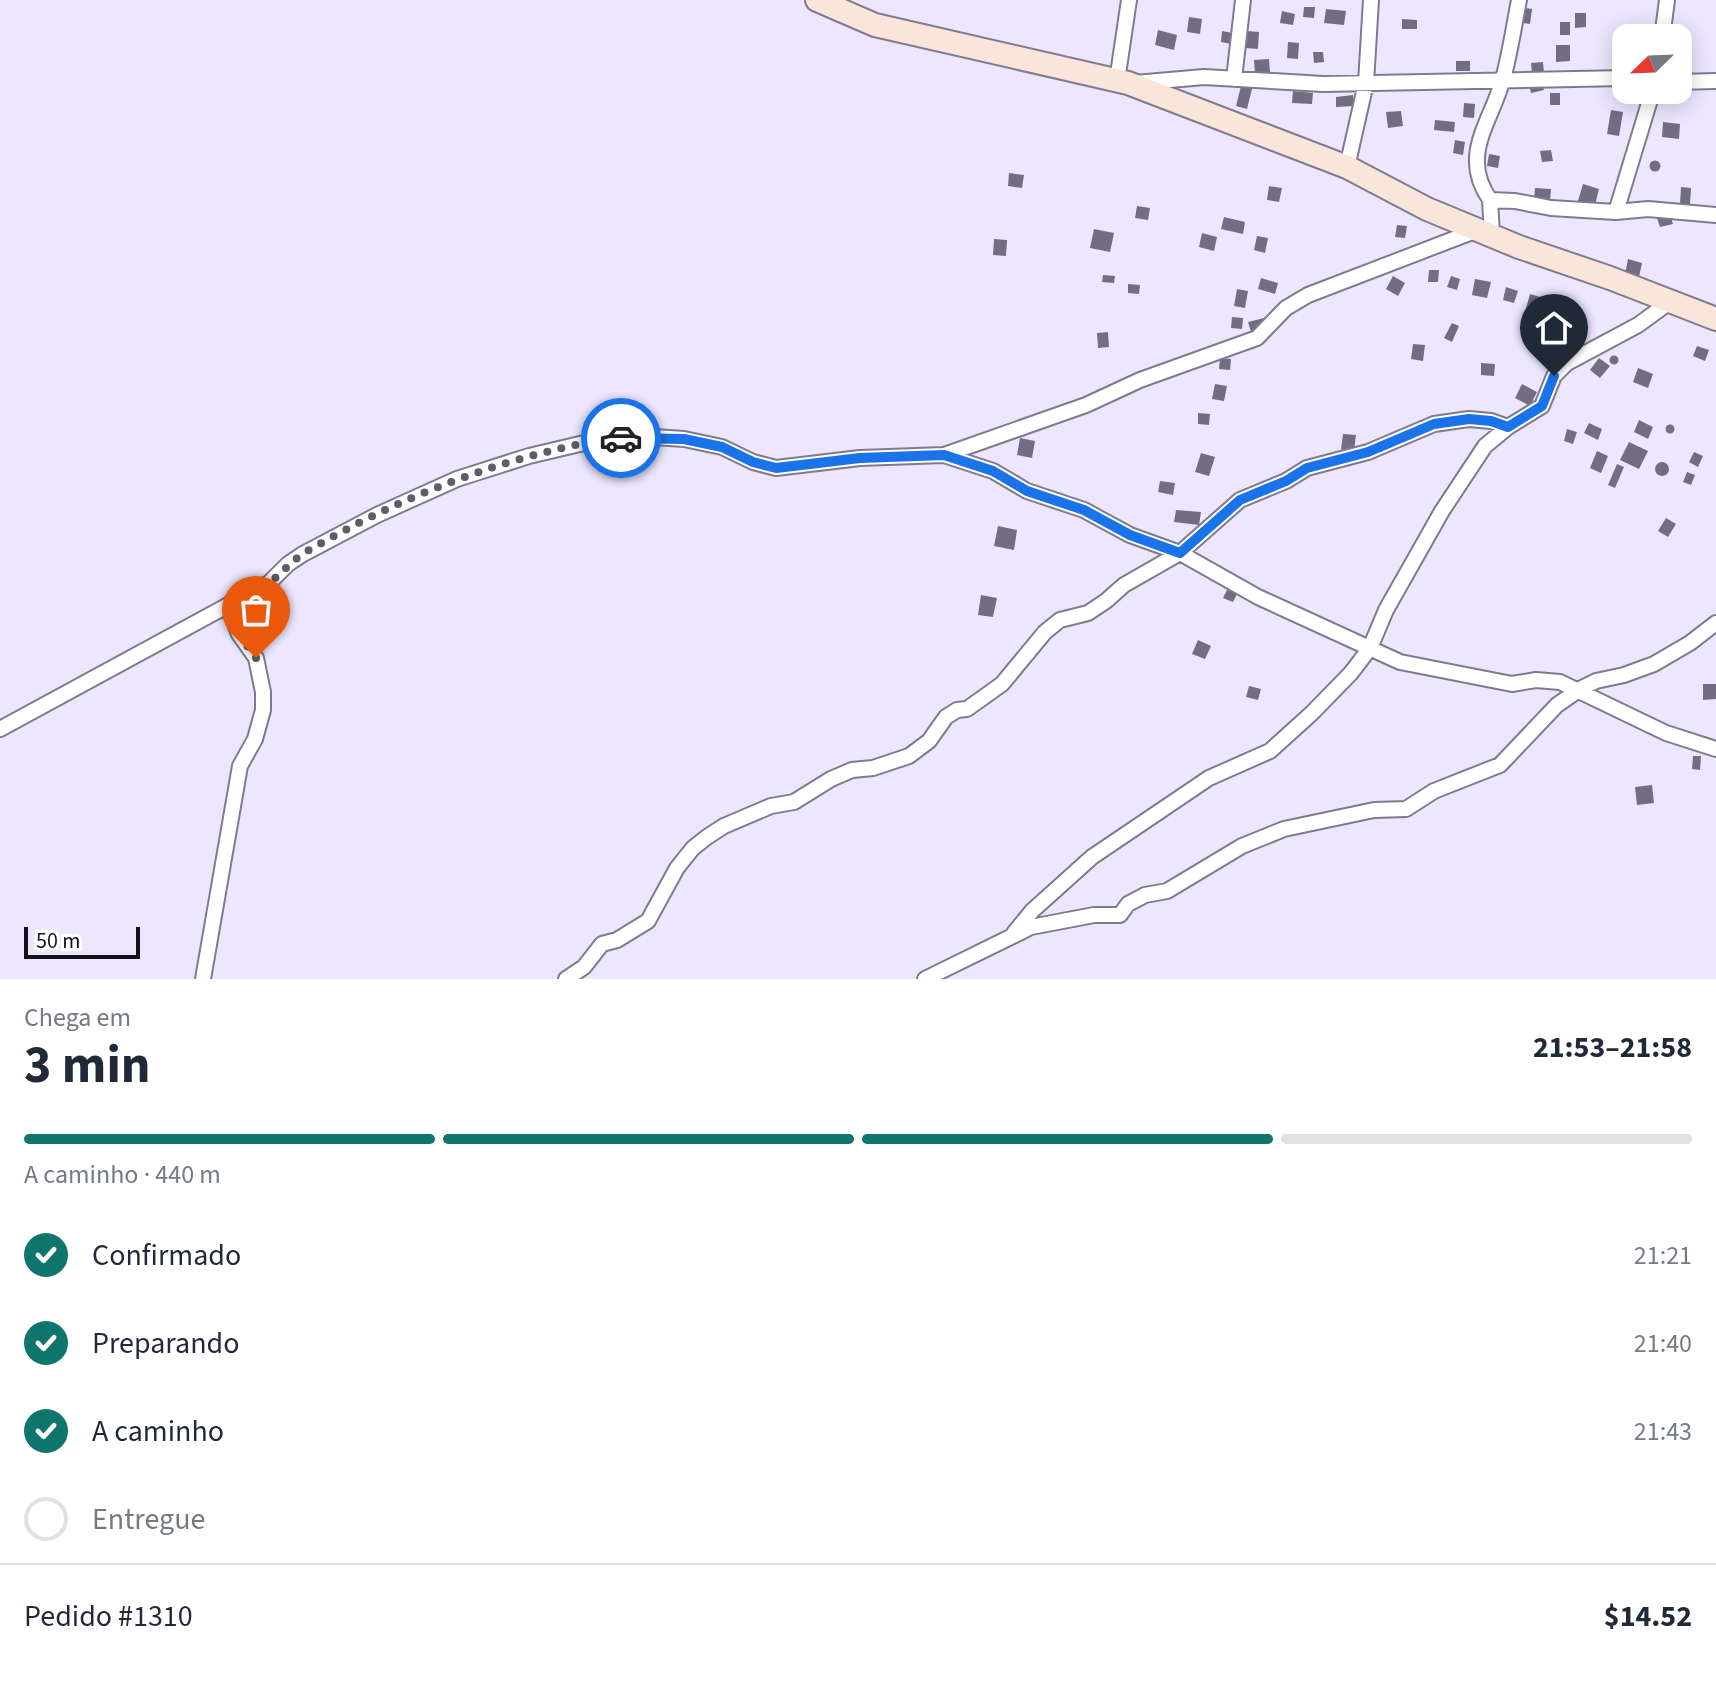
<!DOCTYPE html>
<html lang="pt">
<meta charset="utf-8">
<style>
:root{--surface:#fff;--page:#f6f6f7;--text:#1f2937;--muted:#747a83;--line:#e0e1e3;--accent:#0f766e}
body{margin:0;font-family:"Source Sans 3",sans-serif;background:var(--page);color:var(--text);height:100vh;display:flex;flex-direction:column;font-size:30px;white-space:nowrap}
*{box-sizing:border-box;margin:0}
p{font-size:26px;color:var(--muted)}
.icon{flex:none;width:44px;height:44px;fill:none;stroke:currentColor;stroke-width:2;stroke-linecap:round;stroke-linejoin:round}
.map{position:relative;height:979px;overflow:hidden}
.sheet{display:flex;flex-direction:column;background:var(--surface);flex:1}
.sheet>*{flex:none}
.needle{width:52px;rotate:247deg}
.buttons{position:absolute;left:1612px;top:24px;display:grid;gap:16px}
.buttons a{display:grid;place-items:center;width:80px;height:80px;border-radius:16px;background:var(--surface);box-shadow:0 4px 20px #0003;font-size:40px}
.scale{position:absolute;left:24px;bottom:20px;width:116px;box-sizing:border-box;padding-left:8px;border:4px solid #141119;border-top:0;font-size:22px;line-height:28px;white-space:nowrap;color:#141119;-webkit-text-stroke:6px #fff;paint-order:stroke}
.pin{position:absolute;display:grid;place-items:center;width:68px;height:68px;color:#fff;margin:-82px -34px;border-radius:50% 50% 50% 0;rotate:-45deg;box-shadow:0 0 8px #0007}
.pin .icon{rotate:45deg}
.courier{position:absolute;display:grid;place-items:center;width:80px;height:80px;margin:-40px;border:6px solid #1a73e8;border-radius:50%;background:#fff;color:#222;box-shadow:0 2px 10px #0007}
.headline em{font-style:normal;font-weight:700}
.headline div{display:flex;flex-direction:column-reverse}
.headline{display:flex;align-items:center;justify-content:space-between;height:136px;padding:0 24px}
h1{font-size:52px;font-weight:700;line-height:60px}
.bar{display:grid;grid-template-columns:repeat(4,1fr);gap:12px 8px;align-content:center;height:96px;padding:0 24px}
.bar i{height:10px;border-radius:6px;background:var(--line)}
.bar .active{background:var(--accent)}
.bar p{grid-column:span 4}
.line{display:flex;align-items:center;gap:20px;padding:0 24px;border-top:2px solid var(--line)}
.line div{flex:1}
ol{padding:0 24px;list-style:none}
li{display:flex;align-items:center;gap:24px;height:88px}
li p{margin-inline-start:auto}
li .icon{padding:8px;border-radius:50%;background:var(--accent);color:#fff;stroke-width:4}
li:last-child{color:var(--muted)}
li i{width:44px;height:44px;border:4px solid var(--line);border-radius:50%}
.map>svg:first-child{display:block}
.building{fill:#726d81}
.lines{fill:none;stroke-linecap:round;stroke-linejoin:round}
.street-casing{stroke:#807a8f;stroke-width:18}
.secondary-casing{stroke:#807a8f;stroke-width:26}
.street{stroke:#fff;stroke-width:14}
.secondary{stroke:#f9e5da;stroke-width:22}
.done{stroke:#605c69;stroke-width:8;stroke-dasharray:0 14.4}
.route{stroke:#1a73e8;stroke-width:10}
</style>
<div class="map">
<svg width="1716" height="979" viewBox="0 0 1716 979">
<rect width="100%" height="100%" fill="#ede7fe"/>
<path class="building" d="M1304,7H1315L1314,18L1303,17Z
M1520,7L1532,9L1530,24L1517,22Z
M1326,9L1346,11L1344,25L1324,23Z
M1282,11L1295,14L1293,25L1280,23Z
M1575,13H1586V27L1575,28Z
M1189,17L1202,19L1200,34L1187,32Z
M1402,19L1417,20V29H1402Z
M1560,22H1570V35H1560Z
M1158,30L1177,35L1174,50L1155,45Z
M1222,31L1233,33L1231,44L1221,42Z
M1247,31L1259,32L1258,49L1245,48Z
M1288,42L1299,43L1298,59L1287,58Z
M1556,45H1570V61L1556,62Z
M1313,52H1323L1324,62L1314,63Z
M1269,59L1270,73L1255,74L1254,60Z
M1456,61H1470V71H1456Z
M1543,62L1544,73L1532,74L1531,63Z
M1541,81L1544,90L1531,93L1529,84Z
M1242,82L1253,85L1247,109L1236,106Z
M1620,82L1626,84V90H1633L1631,98L1618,95Z
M1293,91L1313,93L1312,104L1292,103Z
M1550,93H1560V105H1550Z
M1353,95L1354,106L1336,107V97Z
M1464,103L1475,104L1474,118L1463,117Z
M1611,110L1623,112L1619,136L1607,134Z
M1401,111L1403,126L1388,128L1386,112Z
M1435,120L1455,122L1454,132L1434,130Z
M1663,122L1680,124L1679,139L1662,137Z
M1455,140L1465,142L1463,155L1453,153Z
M1551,150L1553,161L1542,162L1540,151Z
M1489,154L1500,156L1498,168L1487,166Z
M1649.5 166a5.5 5.5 0 1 1 11 0a5.5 5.5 0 1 1-11 0Z
M1009,173L1024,175L1022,188L1008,186Z
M1583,184L1599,189L1594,209L1577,204Z
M1269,186L1282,188L1279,202L1267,200Z
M1681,187L1691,188L1690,204H1680Z
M1535,188L1551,189L1550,201L1534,199Z
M1137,206L1150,208L1148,220L1135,218Z
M1670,214L1673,224L1660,227L1657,218Z
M1224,217L1245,222L1243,234L1221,229Z
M1397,225L1407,226L1405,238L1395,237Z
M1094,229L1114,233L1110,252L1090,248Z
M1202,233L1217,237L1214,251L1199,247Z
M1257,236L1268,238L1265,253L1254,250Z
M994,239L1007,240L1006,256L993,255Z
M1628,259L1642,263L1639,277L1625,274Z
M1429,270H1439L1438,282H1428Z
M1103,275L1115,276L1114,283L1102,282Z
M1393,276L1405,283L1398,296L1386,289Z
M1451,276L1460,279L1457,290L1447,287Z
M1261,278L1278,283L1275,294L1258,289Z
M1475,279L1491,282L1487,298L1472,295Z
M1128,284L1140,285L1139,294L1128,293Z
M1506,287L1518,291L1514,303L1503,300Z
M1237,289L1248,291L1245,308L1234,306Z
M1530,294L1547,299L1546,303L1555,306L1552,319L1542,316L1541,321L1524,316Z
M1232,317L1243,318L1242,329L1231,328Z
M1264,318L1267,327L1251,332L1248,322Z
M1452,323L1459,326L1452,342L1444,338Z
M1108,332L1109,347L1098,348L1097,333Z
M1540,339L1551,340L1550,350L1540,349Z
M1413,344L1425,345L1423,361L1411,359Z
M1697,346L1709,350L1705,361L1693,356Z
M1609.5 360a4.5 4.5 0 1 1 9 0a4.5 4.5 0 1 1-9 0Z
M1220,358L1231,359L1230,370L1219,369Z
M1599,358L1610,366L1600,378L1590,370Z
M1481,363L1495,364L1494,376L1481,375Z
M1638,368L1653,374L1648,388L1633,382Z
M1215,384L1227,386L1224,401L1212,399Z
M1522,384L1537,392L1530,406L1515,398Z
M1198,413L1210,414L1209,425L1198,424Z
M1639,420L1653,427L1648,439L1634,432Z
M1589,423L1602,429L1598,440L1584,433Z
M1665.5 429a4.5 4.5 0 1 1 9 0a4.5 4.5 0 1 1-9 0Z
M1567,429L1577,432L1573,444L1564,441Z
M1343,434L1356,435L1354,451L1341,449Z
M1020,438L1035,441L1032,458L1017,455Z
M1629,442L1648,451L1639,469L1620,460Z
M1597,451L1608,456L1601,473L1590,468Z
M1694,452L1703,456L1698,467L1689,462Z
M1201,453L1215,457L1209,476L1195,472Z
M1655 469a7 7 0 1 1 14 0a7 7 0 1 1-14 0Z
M1617,464L1624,467L1615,488L1608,485Z
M1687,472L1695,475L1691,485L1683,482Z
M1160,481L1175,483L1173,495L1158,492Z
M1176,510L1201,512L1199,525L1174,522Z
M1666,518L1676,524L1668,537L1658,531Z
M998,526L1017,530L1014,550L994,546Z
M1227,590L1237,594L1233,602L1223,598Z
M981,595L997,598L993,617L978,615Z
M1198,640L1211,646L1205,659L1192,654Z
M1703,684H1716V699L1703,700Z
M1249,686L1261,689L1258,700L1246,697Z
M1693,756H1701L1700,770L1692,769Z
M1652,785L1654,803L1637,805L1635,787Z"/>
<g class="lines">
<g class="street-casing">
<path id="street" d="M1662,38L1667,0
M1234,79L1243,0
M1117,81L1129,0
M1678,82L1716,81
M1135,83L1204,77L1323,84L1626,78
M1347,167L1366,83L1371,0
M1490,200C1459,155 1491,123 1503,79C1510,53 1514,26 1519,0
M1616,212L1653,90
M1492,234L1490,200L1515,201L1551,208L1616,212L1648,209L1716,215
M944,455L993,471L1027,491L1084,510L1130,535L1180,553L1258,597L1400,662L1512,684L1536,680L1560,682L1666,733L1716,749
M0,729L269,583L288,564L303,554L377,515L457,479L529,456L601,439L654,437L684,439L722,447L753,462L776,468L860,458L944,455L1086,405L1140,380L1257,338L1286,308L1308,295L1480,229
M1014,933L1032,911L1092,857L1209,778L1270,751L1312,713L1351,673L1370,648L1386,610L1442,511L1485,446L1508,427
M203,979L240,766L255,739L263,710V692L256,658L239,634L228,605
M566,979L584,967L602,944L617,940L648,921L677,868L693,848L707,837L724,826L771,806L794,802L831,779L852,770L873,768L909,756L929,741L946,717L957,710L967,709L1002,684L1045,632L1060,620L1088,613L1106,601L1124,585L1180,553L1240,500L1286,481L1307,468L1368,452L1434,424L1469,419L1491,421L1508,427L1542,406L1554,376L1567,363L1638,325L1671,301
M925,979L1031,927L1094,915H1120L1128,904L1145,895L1167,891L1242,846L1284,829L1374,810L1406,809L1434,791L1500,765L1557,705L1580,689L1596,681L1624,675L1654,664L1690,643L1716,623"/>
</g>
<g class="secondary-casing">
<path id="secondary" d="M817,0L875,25L1128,83L1347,167L1427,209L1519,247L1610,278L1716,319"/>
</g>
<use href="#street" class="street"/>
<use href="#secondary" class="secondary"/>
</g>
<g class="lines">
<path class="done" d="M256,658L239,634L228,605C241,598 254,592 266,585C280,576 290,562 304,553C382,507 467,471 554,450C576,445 598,439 621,438"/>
<path class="route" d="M621,438L684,439L722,447L753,462L776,468L860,458L944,455L993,471L1027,491L1084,510L1130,535L1180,553L1240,500L1286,481L1307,468L1368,452L1434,424L1469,419L1491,421L1508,427L1542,406L1554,376"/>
</g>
</svg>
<div class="buttons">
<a><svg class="needle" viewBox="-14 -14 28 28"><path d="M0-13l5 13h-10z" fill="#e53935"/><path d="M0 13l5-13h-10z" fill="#747a83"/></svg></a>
</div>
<div class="scale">50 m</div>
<div class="pin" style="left:256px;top:658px;background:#ea580c"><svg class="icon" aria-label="bag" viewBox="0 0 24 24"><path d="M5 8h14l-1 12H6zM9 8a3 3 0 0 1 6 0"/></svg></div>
<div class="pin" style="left:1554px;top:376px;background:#1f2937"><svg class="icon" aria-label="home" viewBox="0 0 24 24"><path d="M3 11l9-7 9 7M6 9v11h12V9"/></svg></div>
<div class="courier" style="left:621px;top:438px"><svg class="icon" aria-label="car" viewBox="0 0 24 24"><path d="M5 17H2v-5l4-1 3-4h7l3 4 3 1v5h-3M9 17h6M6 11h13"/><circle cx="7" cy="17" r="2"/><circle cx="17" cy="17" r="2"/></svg></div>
</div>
<section class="sheet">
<div class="headline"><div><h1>3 min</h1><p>Chega em</p></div><em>21:53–21:58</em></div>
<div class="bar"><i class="active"></i><i class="active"></i><i class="active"></i><i></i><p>A caminho · 440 m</p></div>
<ol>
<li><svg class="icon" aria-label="check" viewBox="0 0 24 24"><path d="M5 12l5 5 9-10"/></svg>Confirmado<p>21:21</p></li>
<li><svg class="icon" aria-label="check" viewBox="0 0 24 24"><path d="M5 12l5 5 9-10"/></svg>Preparando<p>21:40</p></li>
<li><svg class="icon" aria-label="check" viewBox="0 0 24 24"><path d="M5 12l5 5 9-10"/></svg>A caminho<p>21:43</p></li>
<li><i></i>Entregue</li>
</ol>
<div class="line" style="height:104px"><div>Pedido #1310</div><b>$14.52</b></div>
</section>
